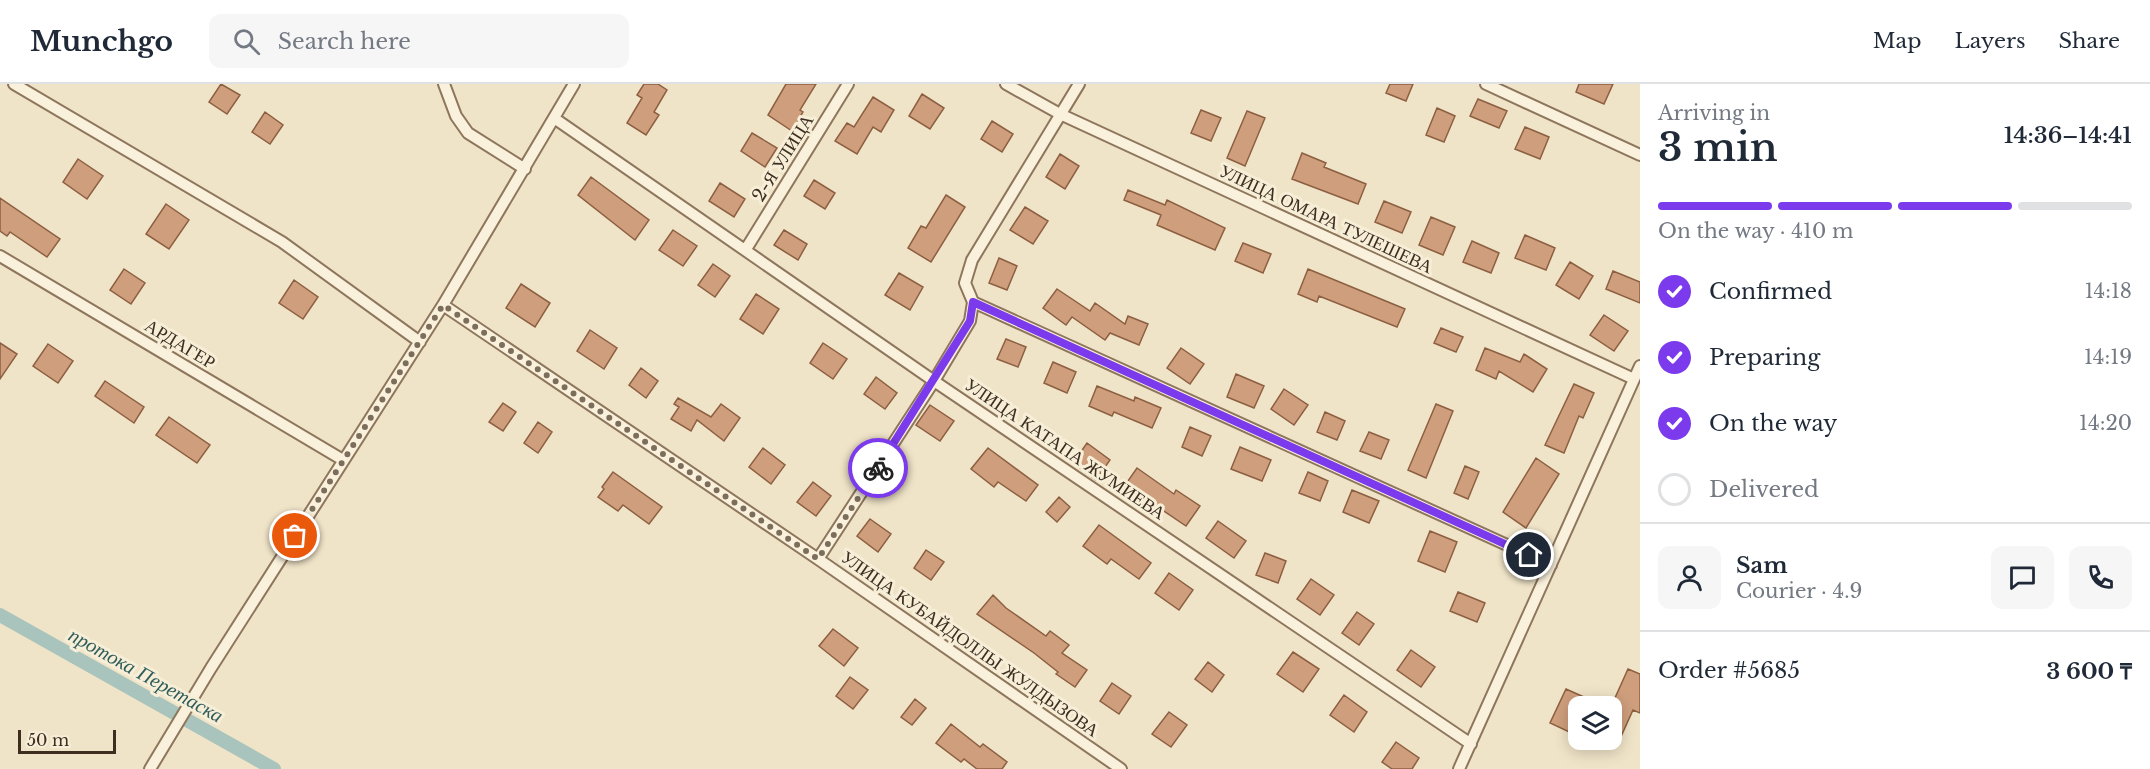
<!DOCTYPE html>
<meta charset="utf-8">
<style>
:root{--surface:#fff;--page:#f6f6f7;--text:#1f2937;--muted:#747a83;--line:#e0e1e3;--accent:#7c3aed}
body{margin:0;font-family:"Libre Baskerville",serif;background:var(--page);color:var(--text);height:100vh;display:flex;flex-direction:column;font-size:22px;white-space:nowrap}
*{box-sizing:border-box;margin:0}
p{font-size:20px;color:var(--muted)}
.icon{flex:none;width:33px;height:33px;fill:none;stroke:currentColor;stroke-width:2;stroke-linecap:round;stroke-linejoin:round}
.map{position:relative;flex:1;overflow:hidden}
.sheet{display:flex;flex-direction:column;background:var(--surface);width:510px}
.sheet>*{flex:none}
.buttons{position:absolute;left:1568px;top:612px;display:grid;gap:12px}
.buttons a{display:grid;place-items:center;width:54px;height:54px;border-radius:12px;background:var(--surface);box-shadow:0 3px 15px #0003;font-size:30px}
.scale{position:absolute;left:18px;bottom:15px;width:98px;box-sizing:border-box;padding-left:6px;border:3px solid #3d2e20;border-top:0;font-size:16px;line-height:21px;white-space:nowrap;color:#3d2e20;-webkit-text-stroke:4px #f7eed8;paint-order:stroke}
.pin{position:absolute;display:grid;place-items:center;width:51px;height:51px;color:#fff;margin:-26px;border:3px solid #fff;border-radius:50%;box-shadow:0 2px 6px #0007}
.courier{position:absolute;display:grid;place-items:center;width:60px;height:60px;margin:-30px;border:4px solid #7c3aed;border-radius:50%;background:#fff;color:#222;box-shadow:0 2px 8px #0007}
.headline em{font-style:normal;font-weight:600}
.headline div{display:flex;flex-direction:column-reverse}
.headline{display:flex;align-items:center;justify-content:space-between;height:102px;padding:0 18px}
h1{font-size:39px;font-weight:600;line-height:45px}
.bar{display:grid;grid-template-columns:repeat(4,1fr);gap:9px 6px;align-content:center;height:72px;padding:0 18px}
.bar i{height:8px;border-radius:4px;background:var(--line)}
.bar .current{background:var(--accent)}
.bar p{grid-column:span 4}
.line{display:flex;align-items:center;gap:15px;padding:0 18px;border-top:2px solid var(--line)}
.line div{flex:1}
.round{display:grid;place-items:center;flex:none;width:63px;height:63px;border-radius:12px;background:var(--page)}
ol{padding:0 18px;list-style:none}
li{display:flex;align-items:center;gap:18px;height:66px}
li p{margin-inline-start:auto}
li .icon{padding:6px;border-radius:50%;background:var(--accent);color:#fff;stroke-width:4}
li:last-child{color:var(--muted)}
li i{width:33px;height:33px;border:3px solid var(--line);border-radius:50%}
header{display:flex;align-items:center;gap:36px;box-sizing:border-box;height:84px;padding:0 30px;background:var(--surface);border-bottom:2px solid var(--line)}
header strong{font-size:28px}
nav{display:flex;gap:33px;margin-inline-start:auto;font-size:21px}
.search{width:420px;height:54px;background:var(--page);display:flex;align-items:center;gap:15px;box-sizing:border-box;padding:0 21px;border-radius:12px;color:var(--muted);font-size:22px}
main{display:flex;flex:1;min-height:0}
.map>svg:first-child{display:block}
.lines{fill:none;stroke-linecap:round;stroke-linejoin:round}
.canal{stroke:#a9c4bc;stroke-width:14}
.building{fill:#cf9f7d;stroke:#8d5f41;stroke-width:1.5}
.minor-casing{stroke:#8d765c;stroke-width:14}
.minor{stroke:#faf1dc;stroke-width:10}
.done{stroke:#7c6e5b;stroke-width:6;stroke-dasharray:0 10.8}
.route{stroke:#7c3aed;stroke-width:8}
.labels{text-anchor:middle;dominant-baseline:central;stroke-width:6;stroke-linejoin:round;paint-order:stroke}
.street-label{font-size:18px;fill:#3d2e20;stroke:#f7eed8}
.water-label{font-size:20px;font-style:italic;fill:#2f5d5a;stroke:#f7eed8}
</style>
<header>
<strong>Munchgo</strong>
<div class="search"><svg class="icon" aria-label="search" viewBox="0 0 24 24"><circle cx="10" cy="10" r="6"/><path d="M15 15l6 6"/></svg>Search here</div>
<nav><a>Map</a><a>Layers</a><a>Share</a></nav>
</header>
<main>
<div class="map">
<svg width="1640" height="685" viewBox="0 0 1640 685">
<rect width="100%" height="100%" fill="#f0e4c8"/>
<g class="lines">
<path class="canal" d="M0,531L274,685"/>
</g>
<path class="building" d="M221,0L240,11L227,30L209,18Z
M644,0H658L667,6L654,28L659,31L646,51L627,39L642,14L637,11Z
M786,0H816L800,26L803,28L792,47L768,31Z
M1390,0H1413L1406,17L1386,9Z
M1579,0H1613L1604,20L1576,8Z
M922,10L944,24L930,45L909,32Z
M873,13L894,26L881,48L873,43L857,70L835,57L847,39L854,43Z
M1478,15L1507,27L1499,44L1470,32Z
M1437,24L1455,32L1444,58L1426,51Z
M1201,26L1221,34L1211,57L1191,49Z
M1247,27L1265,34L1245,82L1227,74Z
M265,28L283,41L270,60L252,48Z
M992,37L1013,50L1002,68L981,55Z
M1525,43L1549,53L1540,75L1515,65Z
M752,49L777,64L765,83L741,67Z
M1302,69L1326,79L1324,83L1366,100L1358,120L1292,95Z
M1060,70L1079,82L1065,105L1046,93Z
M78,75L103,92L87,115L63,98Z
M591,93L649,136L635,156L578,111Z
M814,96L835,109L825,125L804,112Z
M720,99L745,115L734,133L709,117Z
M1128,106L1165,121L1167,116L1225,144L1215,166L1157,141L1161,131L1124,116Z
M946,111L965,123L931,178L908,164L921,142L926,144Z
M0,114L60,155L47,173L10,148L7,152L0,147Z
M1384,117L1411,128L1402,149L1375,138Z
M166,120L189,136L169,165L146,150Z
M1025,123L1048,137L1033,160L1010,146Z
M1431,133L1455,143L1443,171L1419,161Z
M673,146L697,162L683,182L659,166Z
M784,146L807,160L798,176L774,161Z
M1525,151L1555,164L1546,186L1515,174Z
M1472,157L1499,169L1491,189L1463,178Z
M1243,159L1271,170L1263,189L1235,177Z
M999,174L1017,182L1007,206L989,199Z
M1570,178L1593,192L1579,215L1556,201Z
M713,180L730,192L715,213L698,201Z
M124,185L145,199L131,220L110,206Z
M1308,185L1405,225L1397,243L1319,212L1317,218L1298,210Z
M1613,187L1640,198V219L1606,205Z
M899,189L923,203L910,226L885,211Z
M294,196L318,213L303,235L279,219Z
M521,200L550,219L535,243L506,224Z
M1057,205L1090,227L1095,219L1125,240L1128,232L1148,240L1139,261L1110,249L1105,256L1072,233L1066,241L1043,224Z
M756,210L779,225L763,250L740,235Z
M1604,231L1628,247L1614,267L1590,251Z
M1441,244L1463,253L1456,268L1434,259Z
M590,246L617,264L604,285L577,267Z
M1006,255L1026,263L1018,283L997,275Z
M0,259L17,270L0,295Z
M823,259L847,275L833,295L810,279Z
M48,260L73,277L58,299L33,282Z
M1181,264L1204,280L1190,300L1167,284Z
M1485,264L1520,278L1524,270L1547,285L1533,308L1499,287L1496,295L1476,286Z
M1053,278L1076,288L1067,309L1044,299Z
M641,284L658,297L646,314L629,301Z
M1236,290L1264,302L1254,324L1227,313Z
M876,293L897,309L885,325L864,310Z
M105,297L144,323L134,339L95,312Z
M1574,300L1594,309L1583,334L1579,332L1564,369L1545,361Z
M1097,302L1134,317L1135,313L1161,324L1152,344L1114,328L1112,332L1089,322Z
M1284,305L1308,321L1294,341L1271,325Z
M678,314L711,333L721,320L740,334L724,357L697,336L691,347L671,335L679,323L674,320Z
M503,319L516,328L503,347L489,338Z
M1436,320L1453,327L1426,394L1408,386Z
M930,321L954,337L940,357L916,341Z
M1325,328L1345,337L1337,356L1317,348Z
M169,333L210,361L197,379L156,351Z
M538,338L552,348L538,369L524,359Z
M1190,343L1211,352L1202,372L1182,363Z
M1369,348L1389,356L1381,375L1360,367Z
M1087,359L1110,376L1096,396L1073,379Z
M1240,363L1271,376L1262,397L1231,385Z
M763,364L785,381L771,400L749,383Z
M988,364L1038,401L1026,417L998,398L994,403L971,385Z
M1536,374L1559,390L1526,444L1503,428Z
M1465,382L1479,388L1468,415L1454,409Z
M1137,384L1174,410L1176,406L1200,422L1186,442L1149,417L1147,421L1123,404Z
M613,388L662,423L649,440L623,421L618,427L598,413L604,405L602,403Z
M1308,388L1328,397L1320,417L1299,409Z
M813,398L831,412L816,432L797,418Z
M1352,406L1379,417L1369,439L1343,428Z
M1059,413L1070,423L1057,438L1046,428Z
M870,435L891,450L878,468L857,452Z
M1218,437L1246,457L1234,474L1206,454Z
M1099,441L1151,479L1139,495L1111,475L1107,480L1083,462Z
M1430,447L1457,458L1445,488L1418,477Z
M926,466L944,478L931,496L914,484Z
M1265,469L1286,477L1278,499L1256,491Z
M1169,489L1193,506L1179,526L1155,509Z
M1311,495L1334,511L1320,531L1297,515Z
M1458,508L1485,519L1477,538L1450,527Z
M993,511L1006,524L1046,552L1050,547L1069,561L1062,569L1087,586L1075,603L1056,590L1058,588L1034,569L977,530Z
M1357,528L1374,540L1359,561L1342,549Z
M833,545L858,564L844,582L819,562Z
M1411,566L1435,583L1421,603L1397,586Z
M1293,568L1319,585L1303,608L1277,590Z
M1208,578L1224,591L1212,608L1195,595Z
M1628,585L1640,590V629L1633,626L1619,657L1611,653V615L1614,616Z
M850,593L868,606L853,625L836,612Z
M1112,599L1131,612L1119,630L1100,617Z
M1566,605L1604,622H1578V652L1550,639Z
M1344,611L1367,628L1354,648L1330,631Z
M915,615L926,624L912,641L901,633Z
M1169,628L1187,641L1171,663L1152,650Z
M951,640L980,663L983,660L1007,678L1002,685H977L964,675L961,678L936,659Z
M1396,658L1419,674L1412,685H1392L1382,678Z"/>
<g class="lines">
<g class="minor-casing">
<path id="minor" d="M14,0L282,158L420,258
M444,0L456,32L468,49L525,85
M1006,0L1060,30L1634,295
M1486,0L1640,71
M554,34L934,297L1471,660
M746,165L848,0
M0,172L343,376
M973,218L1551,481
M443,221L818,475L1121,685
M818,475L934,297L970,237L973,218L965,199L972,176L1079,0
M150,685L211,584L443,221L574,0
M1459,685L1640,282"/>
</g>
<use href="#minor" class="minor"/>
</g>
<g class="lines">
<path class="done" d="M295,452L443,221L818,475L878,384"/>
<path class="route" d="M878,384L970,237L973,218L1529,471"/>
</g>
<g class="labels">
<g class="street-label">
<text transform="translate(783 74) rotate(-58)">2-Я УЛИЦА</text>
<text transform="translate(1326 135) rotate(25)">УЛИЦА ОМАРА ТУЛЕШЕВА</text>
<text transform="translate(180 260) rotate(31)">АРДАГЕР</text>
<text transform="translate(1065 365) rotate(34)">УЛИЦА КАТАПА ЖУМИЕВА</text>
<text transform="translate(970 560) rotate(35)">УЛИЦА КУБАЙДОЛЛЫ ЖУЛДЫЗОВА</text>
</g>
<g class="water-label">
<text transform="translate(146 591) rotate(29)">протока Перетаска</text>
</g>
</g>
</svg>
<div class="buttons">
<a><svg class="icon" aria-label="layers" viewBox="0 0 24 24"><path d="M12 4l9 5-9 5-9-5zM3 14l9 5 9-5"/></svg></a>
</div>
<div class="scale">50 m</div>
<div class="pin" style="left:295px;top:452px;background:#ea580c"><svg class="icon" aria-label="bag" viewBox="0 0 24 24"><path d="M5 8h14l-1 12H6zM9 8a3 3 0 0 1 6 0"/></svg></div>
<div class="pin" style="left:1529px;top:471px;background:#1f2937"><svg class="icon" aria-label="home" viewBox="0 0 24 24"><path d="M3 11l9-7 9 7M6 9v11h12V9"/></svg></div>
<div class="courier" style="left:878px;top:384px"><svg class="icon" aria-label="bike" viewBox="0 0 24 24"><circle cx="6" cy="16" r="4"/><circle cx="18" cy="16" r="4"/><path d="M6 16l4-8h5l3 8M10 8l3 8H6M13 5h3"/></svg></div>
</div>
<section class="sheet">
<div class="headline"><div><h1>3 min</h1><p>Arriving in</p></div><em>14:36–14:41</em></div>
<div class="bar"><i class="current"></i><i class="current"></i><i class="current"></i><i></i><p>On the way · 410 m</p></div>
<ol>
<li><svg class="icon" aria-label="check" viewBox="0 0 24 24"><path d="M5 12l5 5 9-10"/></svg>Confirmed<p>14:18</p></li>
<li><svg class="icon" aria-label="check" viewBox="0 0 24 24"><path d="M5 12l5 5 9-10"/></svg>Preparing<p>14:19</p></li>
<li><svg class="icon" aria-label="check" viewBox="0 0 24 24"><path d="M5 12l5 5 9-10"/></svg>On the way<p>14:20</p></li>
<li><i></i>Delivered</li>
</ol>
<div class="line" style="height:108px"><a class="round"><svg class="icon" aria-label="person" viewBox="0 0 24 24"><circle cx="12" cy="8" r="4"/><path d="M4 21q1-7 8-7t8 7"/></svg></a><div><b>Sam</b><p>Courier · 4.9</p></div><a class="round"><svg class="icon" aria-label="chat" viewBox="0 0 24 24"><path d="M4 5h16v11H9l-5 4z"/></svg></a><a class="round"><svg class="icon" aria-label="phone" viewBox="0 0 24 24"><path d="M5 4h4l2 5-3 2q2 4 5 5l2-3 5 2v4C11 20 4 13 5 4z"/></svg></a></div>
<div class="line" style="height:78px"><div>Order #5685</div><b>3 600 ₸</b></div>
</section>
</main>
